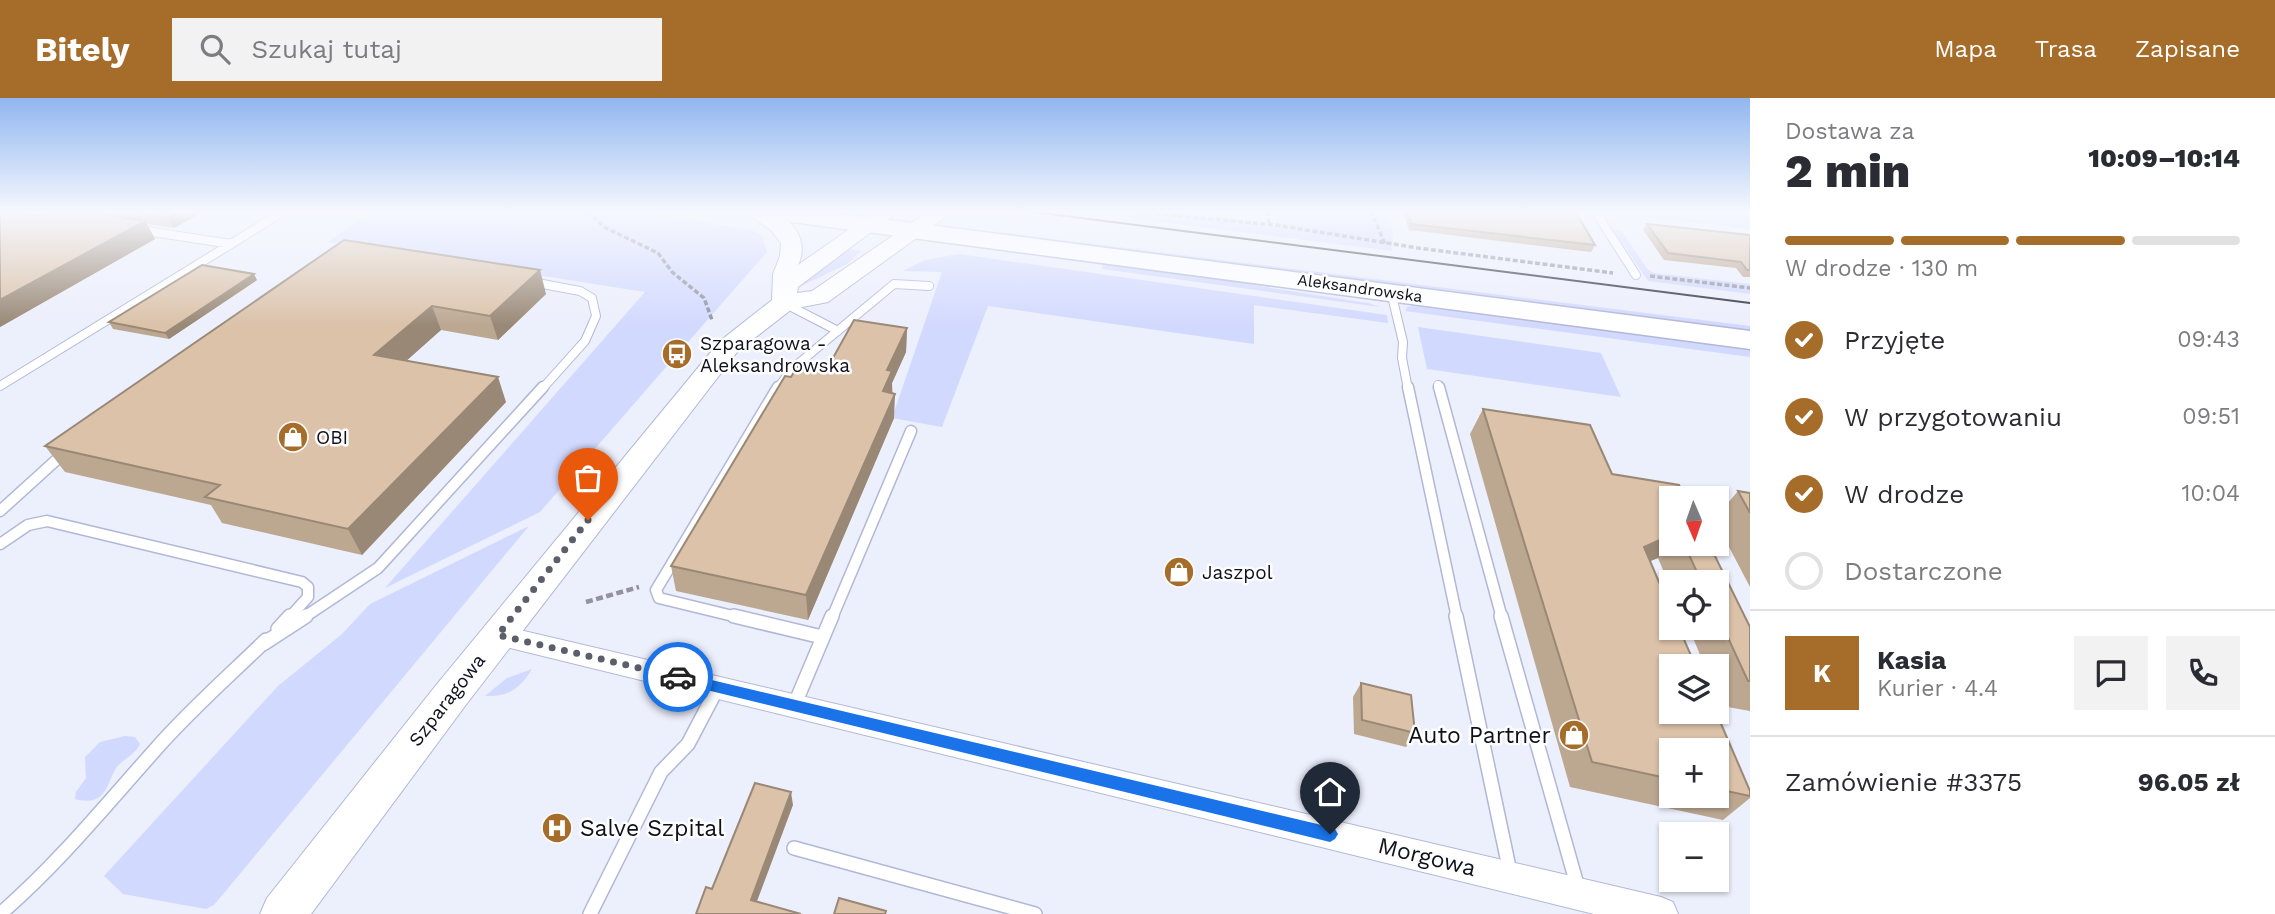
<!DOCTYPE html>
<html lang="pl">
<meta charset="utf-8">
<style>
:root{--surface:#fff;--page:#f2f2f3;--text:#2b2b33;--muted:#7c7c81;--line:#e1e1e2;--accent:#a56c2a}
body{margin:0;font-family:"Work Sans",sans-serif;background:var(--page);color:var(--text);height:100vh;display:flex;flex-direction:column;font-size:26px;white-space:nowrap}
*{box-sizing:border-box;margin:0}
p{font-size:23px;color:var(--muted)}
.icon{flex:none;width:38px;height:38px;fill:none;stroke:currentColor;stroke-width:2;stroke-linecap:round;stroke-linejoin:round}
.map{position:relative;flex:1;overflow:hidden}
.drawer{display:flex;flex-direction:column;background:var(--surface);width:525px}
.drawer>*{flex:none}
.needle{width:46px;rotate:178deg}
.controls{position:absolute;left:1659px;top:388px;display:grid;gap:14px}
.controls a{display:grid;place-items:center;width:70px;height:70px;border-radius:0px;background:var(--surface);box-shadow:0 2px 5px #0004;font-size:35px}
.pin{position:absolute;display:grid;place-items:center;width:60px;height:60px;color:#fff;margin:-72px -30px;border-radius:50% 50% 50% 0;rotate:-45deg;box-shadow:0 0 7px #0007}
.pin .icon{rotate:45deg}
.courier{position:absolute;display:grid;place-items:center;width:70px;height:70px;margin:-35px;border:5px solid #1a73e8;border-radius:50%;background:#fff;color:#222;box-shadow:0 2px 9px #0007}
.headline em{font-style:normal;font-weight:800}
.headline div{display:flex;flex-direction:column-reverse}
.headline{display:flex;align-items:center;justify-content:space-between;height:119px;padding:0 35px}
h1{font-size:46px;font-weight:800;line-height:52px}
.bar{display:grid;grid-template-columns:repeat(4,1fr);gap:10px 7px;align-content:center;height:84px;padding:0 35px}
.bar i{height:9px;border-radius:5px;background:var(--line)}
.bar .selected{background:var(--accent)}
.bar p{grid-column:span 4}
.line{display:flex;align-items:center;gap:18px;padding:0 35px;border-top:2px solid var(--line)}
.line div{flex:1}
.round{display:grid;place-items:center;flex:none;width:74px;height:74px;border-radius:0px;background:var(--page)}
ol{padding:0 35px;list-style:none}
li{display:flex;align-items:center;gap:21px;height:77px}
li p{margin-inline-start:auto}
li .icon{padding:7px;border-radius:50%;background:var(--accent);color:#fff;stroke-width:4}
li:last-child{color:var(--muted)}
li i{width:38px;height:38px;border:4px solid var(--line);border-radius:50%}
header{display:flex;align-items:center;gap:42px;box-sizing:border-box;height:98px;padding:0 35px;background:var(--accent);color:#fff}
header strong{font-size:33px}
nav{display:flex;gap:38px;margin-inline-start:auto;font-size:24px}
.search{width:490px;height:63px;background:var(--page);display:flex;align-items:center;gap:18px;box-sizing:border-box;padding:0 24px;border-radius:0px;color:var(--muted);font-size:26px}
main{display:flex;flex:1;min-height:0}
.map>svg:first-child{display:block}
.green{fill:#d2d9fe}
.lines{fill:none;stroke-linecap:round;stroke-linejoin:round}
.lane-far2-casing{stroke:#b2b7d6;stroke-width:10}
.lane-far1-casing{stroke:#b2b7d6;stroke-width:13}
.lane-casing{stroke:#b2b7d6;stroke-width:16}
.street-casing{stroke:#b2b7d6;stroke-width:2}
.secondary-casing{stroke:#b2b7d6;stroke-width:2}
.primary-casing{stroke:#b2b7d6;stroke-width:3}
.path-far1{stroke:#9193a0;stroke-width:3.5;stroke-dasharray:5 2.5;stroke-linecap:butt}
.path{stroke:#9193a0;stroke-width:4.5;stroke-dasharray:7 3.5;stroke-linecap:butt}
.lane-far2{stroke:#fff;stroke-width:8}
.lane-far1{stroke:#fff;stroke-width:10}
.lane{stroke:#fff;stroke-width:13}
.street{fill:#fff;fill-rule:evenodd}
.secondary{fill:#fff;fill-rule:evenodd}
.primary{fill:#fff;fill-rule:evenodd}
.tram{stroke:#2b2c37;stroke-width:2}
.wall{fill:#bca791;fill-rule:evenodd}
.shaded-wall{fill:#998876}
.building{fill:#dbc2a9;stroke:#998876;stroke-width:2}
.route{fill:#1a73e8}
.done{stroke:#5c5e6a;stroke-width:7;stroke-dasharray:0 12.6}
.labels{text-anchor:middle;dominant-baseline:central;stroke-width:5;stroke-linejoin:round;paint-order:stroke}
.far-street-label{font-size:16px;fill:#0f101b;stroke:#fdfdfd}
.poi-label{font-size:19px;fill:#0f101b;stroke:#fdfdfd;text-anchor:start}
.street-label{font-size:19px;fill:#0f101b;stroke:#fdfdfd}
.near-poi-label{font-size:23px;fill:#0f101b;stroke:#fdfdfd;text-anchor:end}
.near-street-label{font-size:23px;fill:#0f101b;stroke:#fdfdfd}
</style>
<header>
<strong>Bitely</strong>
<div class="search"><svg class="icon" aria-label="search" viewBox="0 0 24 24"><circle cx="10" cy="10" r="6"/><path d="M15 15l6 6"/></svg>Szukaj tutaj</div>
<nav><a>Mapa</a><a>Trasa</a><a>Zapisane</a></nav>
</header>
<main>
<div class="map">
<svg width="1750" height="816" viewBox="0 0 1750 816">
<rect width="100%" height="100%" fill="#eceffc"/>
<path class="green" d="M372,113H632L751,132L762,137L767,154L681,252L675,251L668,259L673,261L540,414L385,490L645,194L328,144Z
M1131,113H1189L1276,129L1274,113H1385L1393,133L1392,153L1129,120Z
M1606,113H1750V131L1618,116Z
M1613,132H1621L1648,172L1654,175L1750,186V196L1648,183Z
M1006,135L1750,228V234L1005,138Z
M849,151L861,153L847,166L797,190Z
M959,156L1387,217L1388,225L1254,207V246L988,208L942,329L892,320L942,174L903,173L925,162Z
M1103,164C1192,176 1279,192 1368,205L1380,209L1102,171Z
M1417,207L1750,252V259L1405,213L1407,209Z
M1418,229L1601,255L1621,299L1427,271Z
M529,428L214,807L206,811L123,796L104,778L278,588L342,536L370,506Z
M532,571C520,591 508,599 485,598L507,580Z
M125,638L135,639L140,646C136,656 123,661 116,670C110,679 108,694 98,700C91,704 82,703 75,701L76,694L86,680L85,659L100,644Z"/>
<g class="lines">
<g class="lane-far2-casing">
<path id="lane-far2" d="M22,113L54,119
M1595,113L1636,177
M140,132L231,146L284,113
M532,184L580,193L592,200L596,218L585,243L542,291
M1391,194L1403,244L1402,260L1408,291
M784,205L838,233
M1438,287L1439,291
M0,288L231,146
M777,291L793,270L894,186L929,188"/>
</g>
<g class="lane-far1-casing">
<path id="lane-far1" d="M1408,289L1457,520
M1439,289L1502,520
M0,413L64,355
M0,446L28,427L47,423L302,484L308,489V499L289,520
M303,520L378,470L543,289
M741,520L659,500L656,492L778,289
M832,520L911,333"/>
</g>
<g class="lane-casing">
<path id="lane" d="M734,518L822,539
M1456,518L1510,774
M1501,518L1578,790
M278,531L290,518
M263,546L306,518
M794,608L832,518
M794,750L1035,816
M0,816C57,767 105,708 155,652C189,613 229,578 266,542
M590,816L661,674L688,646L718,589"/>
</g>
<g class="street-casing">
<path id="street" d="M498,527L1661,799L1673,804L1678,816H1594L498,547L489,544L485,537L489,530Z"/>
</g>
<g class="secondary-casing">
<path id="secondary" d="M743,113C751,113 763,111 771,114C795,121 809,145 798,167L875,113H899L798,189L797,195L812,193L929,113H954L828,204L792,211L738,253L465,608L311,816H260L267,800L437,586L720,243L772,202L773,176L780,158L781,145L771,132Z"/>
</g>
<g class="primary-casing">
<path id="primary" d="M751,113H820L1750,233V251L762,120L754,118Z"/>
</g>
<path class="path-far1" d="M588,113L604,129L658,155L672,174L704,200L712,222
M1126,113L1276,127L1418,150L1613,175
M1268,113L1269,127
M1371,113L1385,146
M1650,178L1750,190"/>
<path class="path" d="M586,504L639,489"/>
<use href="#lane-far2" class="lane-far2"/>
<use href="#lane-far1" class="lane-far1"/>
<use href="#lane" class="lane"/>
<use href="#street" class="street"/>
<use href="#secondary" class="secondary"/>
<use href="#primary" class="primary"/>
<path class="tram" d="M1026,113L1750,205"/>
</g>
<path class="wall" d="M0,113L39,118L86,113L203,114L174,130L147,126L155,141L0,229Z
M1403,113H1575L1595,147L1591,154L1409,132Z
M1647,126L1750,137V179H1743L1736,170L1664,162L1643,132Z
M344,142L546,196L498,242L441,232L406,262L506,304L362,457L222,425L211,407L65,374L45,348Z
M257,182L169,241L113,231L109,224Z
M907,230L906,254L892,285L894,320L808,522L676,493L671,468L791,279L828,269Z
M1483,311L1612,376L1671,401V446H1709L1750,529V613L1722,608L1717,595V569H1705L1689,530H1717V485H1671V491L1658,460L1650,463L1750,693V700L1723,722L1570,689L1470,336ZM1671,653H1717V698H1671Z
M1738,393L1750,395V489L1717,426V418Z
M1361,585L1415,635L1406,649L1354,636L1353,599Z"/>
<path class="shaded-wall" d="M179,113H203V114L174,130L168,120Z
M145,123L155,141L0,229V202Z
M540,172L546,196L498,242L490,218Z
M254,176L257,182L169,241L165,235Z
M432,208L441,232L385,282L374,257Z
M907,230L906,254L892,285V297L883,293L887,272Z
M498,279L506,304L362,457L348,431Z
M895,296L894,320L808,522L806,497Z
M1671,437V443L1658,460L1623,474L1644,449Z
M791,694L793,707L753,814L751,802Z"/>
<path class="building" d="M0,113H9L39,118L49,113H83L145,123L0,202Z
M128,113H179L168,120Z
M1408,113H1575L1595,147L1411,126Z
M1647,126L1750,137V172H1747L1741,164L1668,155Z
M344,142L540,172L490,218L432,208L374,257L498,279L348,431L205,399L220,387L45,348Z
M202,167L254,176L165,235L109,224Z
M854,222L907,230L887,272L892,273L883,293L895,296L806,497L671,468L785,278L791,279L800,264L828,269Z
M1483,311L1590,327L1612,376L1679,387L1686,401H1671V437L1644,449L1671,512V530H1679L1696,569H1671V614H1716L1750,693V698L1717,691V653H1671V681L1592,664Z
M1738,393L1750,395V415Z
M1684,446H1709L1750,529V583H1748L1717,516V485H1702Z
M1361,585L1411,597L1415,635L1362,622Z
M755,685L791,694L751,802L801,816H696L706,789L712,791Z
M839,800L886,813L885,816H834Z"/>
<linearGradient id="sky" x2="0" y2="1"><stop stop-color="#91b6f0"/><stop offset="0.5" stop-color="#f6f8fe"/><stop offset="1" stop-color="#f6f8fe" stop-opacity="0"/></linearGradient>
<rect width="1750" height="228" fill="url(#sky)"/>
<path class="route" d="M678,574L1330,729L1335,731L1338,736L1335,741L1330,744L678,585L671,579Z"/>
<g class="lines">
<path class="done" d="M588,422L498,537L678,579"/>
</g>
<defs>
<g id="bus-disc" transform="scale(1.575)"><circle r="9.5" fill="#a56c2a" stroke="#fdfdfd"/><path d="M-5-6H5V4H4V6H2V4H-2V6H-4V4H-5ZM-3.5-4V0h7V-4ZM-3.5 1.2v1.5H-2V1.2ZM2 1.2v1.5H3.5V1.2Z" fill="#fff"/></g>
<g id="shop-disc" transform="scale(1.575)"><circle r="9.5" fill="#a56c2a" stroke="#fdfdfd"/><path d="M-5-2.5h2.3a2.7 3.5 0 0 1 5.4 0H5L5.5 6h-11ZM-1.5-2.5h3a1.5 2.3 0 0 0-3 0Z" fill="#fff"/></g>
<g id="hospital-disc" transform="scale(1.575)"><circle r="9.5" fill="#a56c2a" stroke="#fdfdfd"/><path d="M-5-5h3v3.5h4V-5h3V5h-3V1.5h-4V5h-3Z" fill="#fff"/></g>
</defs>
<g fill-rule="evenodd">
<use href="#bus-disc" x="677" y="256"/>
<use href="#shop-disc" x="293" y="339"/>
<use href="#shop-disc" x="1179" y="474"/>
<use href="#shop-disc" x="1574" y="637"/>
<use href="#hospital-disc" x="557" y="730"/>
</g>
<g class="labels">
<g class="far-street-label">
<text transform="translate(1360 190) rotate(8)">Aleksandrowska</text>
</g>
<g class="poi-label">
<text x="700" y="245">Szparagowa -<tspan x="700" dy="22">Aleksandrowska</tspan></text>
<text x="316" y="339">OBI</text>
<text x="1202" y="474">Jaszpol</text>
</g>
<g class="street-label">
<text transform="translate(447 602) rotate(-52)">Szparagowa</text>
</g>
<g class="near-poi-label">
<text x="1551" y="637">Auto Partner</text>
<text x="580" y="730" text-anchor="start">Salve Szpital</text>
</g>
<g class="near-street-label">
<text transform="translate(1427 759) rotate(14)">Morgowa</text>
</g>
</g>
</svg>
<div class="controls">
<a><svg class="needle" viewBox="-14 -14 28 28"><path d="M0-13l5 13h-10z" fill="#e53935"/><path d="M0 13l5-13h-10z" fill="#7c7c81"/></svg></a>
<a><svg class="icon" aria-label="locate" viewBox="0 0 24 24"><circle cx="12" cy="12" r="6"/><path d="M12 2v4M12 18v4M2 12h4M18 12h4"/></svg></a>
<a><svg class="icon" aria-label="layers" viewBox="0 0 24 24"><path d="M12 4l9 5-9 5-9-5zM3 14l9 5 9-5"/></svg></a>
<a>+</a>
<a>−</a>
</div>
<div class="pin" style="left:588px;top:422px;background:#ea580c"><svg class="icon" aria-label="bag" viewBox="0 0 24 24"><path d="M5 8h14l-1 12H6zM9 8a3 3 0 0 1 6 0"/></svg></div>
<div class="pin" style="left:1330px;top:736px;background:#1f2937"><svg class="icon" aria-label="home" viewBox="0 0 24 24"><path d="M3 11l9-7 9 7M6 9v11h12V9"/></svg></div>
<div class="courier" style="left:678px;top:579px"><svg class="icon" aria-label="car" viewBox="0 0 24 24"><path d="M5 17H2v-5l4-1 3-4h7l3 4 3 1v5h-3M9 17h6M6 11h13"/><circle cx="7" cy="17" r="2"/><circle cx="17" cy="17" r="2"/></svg></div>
</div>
<section class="drawer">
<div class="headline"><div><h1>2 min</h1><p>Dostawa za</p></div><em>10:09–10:14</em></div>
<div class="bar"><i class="selected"></i><i class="selected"></i><i class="selected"></i><i></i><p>W drodze · 130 m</p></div>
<ol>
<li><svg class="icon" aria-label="check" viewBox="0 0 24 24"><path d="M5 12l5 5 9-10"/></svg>Przyjęte<p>09:43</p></li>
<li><svg class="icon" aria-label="check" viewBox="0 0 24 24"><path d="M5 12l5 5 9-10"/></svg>W przygotowaniu<p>09:51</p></li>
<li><svg class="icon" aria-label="check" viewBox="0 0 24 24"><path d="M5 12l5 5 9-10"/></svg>W drodze<p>10:04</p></li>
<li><i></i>Dostarczone</li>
</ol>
<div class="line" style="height:126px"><b class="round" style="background:var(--accent);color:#fff">K</b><div><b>Kasia</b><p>Kurier · 4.4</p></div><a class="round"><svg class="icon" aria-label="chat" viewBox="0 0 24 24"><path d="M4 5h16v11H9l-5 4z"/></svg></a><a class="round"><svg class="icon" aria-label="phone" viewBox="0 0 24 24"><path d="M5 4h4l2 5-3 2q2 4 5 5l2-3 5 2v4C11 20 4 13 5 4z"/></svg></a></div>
<div class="line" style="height:91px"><div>Zamówienie #3375</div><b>96.05 zł</b></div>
</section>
</main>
